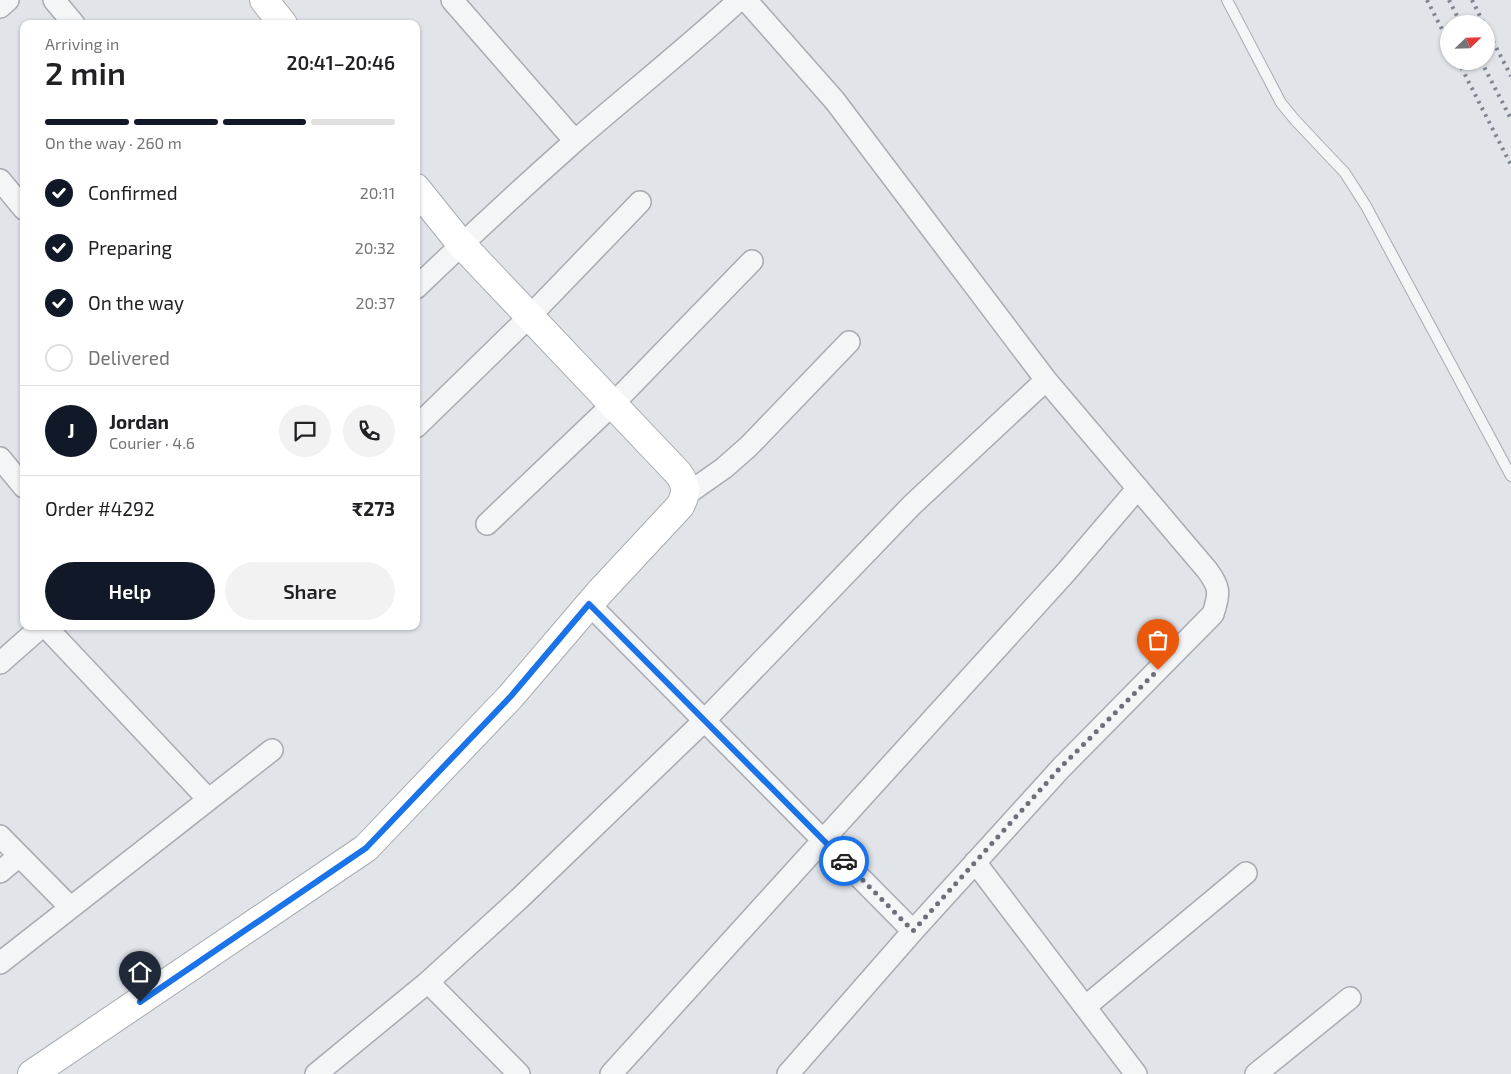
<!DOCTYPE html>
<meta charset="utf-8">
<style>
:root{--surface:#fff;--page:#f2f2f2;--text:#202124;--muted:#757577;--line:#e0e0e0;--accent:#111827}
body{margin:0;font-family:"Exo 2",sans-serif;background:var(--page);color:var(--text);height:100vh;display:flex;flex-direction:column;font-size:19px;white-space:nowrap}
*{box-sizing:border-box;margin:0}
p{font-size:16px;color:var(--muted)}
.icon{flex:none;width:28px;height:28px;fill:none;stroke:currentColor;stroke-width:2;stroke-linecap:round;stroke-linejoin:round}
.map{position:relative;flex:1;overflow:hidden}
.panel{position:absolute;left:20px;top:20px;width:400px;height:610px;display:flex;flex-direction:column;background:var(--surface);border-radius:10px;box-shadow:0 1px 4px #0004}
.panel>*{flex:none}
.needle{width:32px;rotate:67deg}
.fabs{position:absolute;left:1440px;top:15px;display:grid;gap:10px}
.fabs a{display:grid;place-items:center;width:55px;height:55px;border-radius:50%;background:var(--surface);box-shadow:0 1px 4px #0004;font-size:25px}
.pin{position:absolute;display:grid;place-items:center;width:42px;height:42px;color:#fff;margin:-51px -21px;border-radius:50% 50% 50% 0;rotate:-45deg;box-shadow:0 0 5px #0007}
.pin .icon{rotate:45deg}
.courier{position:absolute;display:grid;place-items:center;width:50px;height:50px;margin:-25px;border:4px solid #1a73e8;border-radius:50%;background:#fff;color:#222;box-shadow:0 1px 6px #0007}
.overview em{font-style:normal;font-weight:600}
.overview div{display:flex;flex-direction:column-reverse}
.overview{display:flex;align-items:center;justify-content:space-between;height:85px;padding:0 25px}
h1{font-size:32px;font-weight:600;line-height:38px}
.bar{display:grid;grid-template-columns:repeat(4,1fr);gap:8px 5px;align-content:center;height:60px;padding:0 25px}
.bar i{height:6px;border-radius:4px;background:var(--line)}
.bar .selected{background:var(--accent)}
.bar p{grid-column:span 4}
.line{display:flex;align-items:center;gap:12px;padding:0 25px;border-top:1px solid var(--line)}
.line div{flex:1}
.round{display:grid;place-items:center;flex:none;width:52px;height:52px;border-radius:26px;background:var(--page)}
ol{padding:0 25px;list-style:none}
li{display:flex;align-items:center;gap:15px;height:55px}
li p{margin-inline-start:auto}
li .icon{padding:5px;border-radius:50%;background:var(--accent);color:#fff;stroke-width:4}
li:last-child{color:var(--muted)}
li i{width:28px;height:28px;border:2px solid var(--line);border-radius:50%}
.action{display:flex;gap:10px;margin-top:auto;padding:10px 25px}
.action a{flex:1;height:58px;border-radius:30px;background:var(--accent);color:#fff;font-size:20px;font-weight:600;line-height:58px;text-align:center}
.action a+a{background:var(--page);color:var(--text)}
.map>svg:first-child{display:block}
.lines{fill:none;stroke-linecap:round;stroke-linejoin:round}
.lane-casing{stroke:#a7abb3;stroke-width:12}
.street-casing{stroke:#a7abb3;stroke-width:24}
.secondary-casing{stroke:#a7abb3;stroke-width:30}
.lane{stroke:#f4f5f7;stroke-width:10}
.street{stroke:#f4f5f7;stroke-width:21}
.secondary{stroke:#fff;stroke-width:28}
.rail{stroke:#7c8391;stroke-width:4;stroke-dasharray:2.5 5;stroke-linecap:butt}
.done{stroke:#6b707a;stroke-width:5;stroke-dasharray:0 9}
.route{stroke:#1a73e8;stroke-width:6}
</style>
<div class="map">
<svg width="1511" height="1074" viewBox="0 0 1511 1074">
<rect width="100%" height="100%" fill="#e1e4e9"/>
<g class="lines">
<g class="lane-casing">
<path id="lane" d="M1227,0L1281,103L1295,120L1345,173L1366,206L1511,476"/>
</g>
<g class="street-casing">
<path id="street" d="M54,0L74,24
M452,0L575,141
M746,0L835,101L1046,380L1207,570C1220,587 1220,593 1213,614L1061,768L913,931L788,1074
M0,7L8,0
M0,180L24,209
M416,288C468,238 521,189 575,141C629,94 686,49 739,0
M416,427L530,316L640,202
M0,458L24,487
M687,494L724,468L749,446L849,342
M487,524L613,404L752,261
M589,604L913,931
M45,626L208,799
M0,663L42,626
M0,836L70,907
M975,862L1136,1074
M0,872L19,856
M0,963L272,750
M428,982L519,1074
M1085,1007L1246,873
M316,1074L428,982L519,899L705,720L912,505L1046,380
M611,1074L1067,571L1138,488
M1256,1074L1350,998"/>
</g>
<g class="secondary-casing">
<path id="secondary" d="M264,0L283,24
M32,1074L366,848L511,696L599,593L680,506C687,493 687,485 678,473L461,244L416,188"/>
</g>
<use href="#lane" class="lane"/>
<use href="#street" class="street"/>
<use href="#secondary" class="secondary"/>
<path class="rail" d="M1427,0L1449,43
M1449,0L1461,24
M1472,0L1484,24
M1486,28L1511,76
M1458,61L1511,165
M1481,61L1511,119"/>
</g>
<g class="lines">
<path class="done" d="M844,861L913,931L1060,768L1158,670"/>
<path class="route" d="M140,1002L366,848L511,696L589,604L844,861"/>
</g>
</svg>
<div class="fabs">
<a><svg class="needle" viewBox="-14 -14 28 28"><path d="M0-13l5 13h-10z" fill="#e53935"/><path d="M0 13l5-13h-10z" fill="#757577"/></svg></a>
</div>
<div class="pin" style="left:1158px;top:670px;background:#ea580c"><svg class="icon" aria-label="bag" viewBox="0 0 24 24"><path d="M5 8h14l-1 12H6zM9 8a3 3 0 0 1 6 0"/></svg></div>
<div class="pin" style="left:140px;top:1002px;background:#1f2937"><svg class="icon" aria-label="home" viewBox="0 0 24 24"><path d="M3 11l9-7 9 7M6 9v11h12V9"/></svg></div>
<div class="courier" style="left:844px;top:861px"><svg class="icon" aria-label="car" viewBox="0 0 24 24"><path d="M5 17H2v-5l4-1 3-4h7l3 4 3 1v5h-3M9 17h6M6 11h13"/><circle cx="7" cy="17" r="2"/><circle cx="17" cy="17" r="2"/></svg></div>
<section class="panel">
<div class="overview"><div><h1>2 min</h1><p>Arriving in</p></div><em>20:41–20:46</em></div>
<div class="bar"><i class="selected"></i><i class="selected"></i><i class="selected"></i><i></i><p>On the way · 260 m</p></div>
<ol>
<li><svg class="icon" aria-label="check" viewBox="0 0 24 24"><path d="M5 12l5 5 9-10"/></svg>Confirmed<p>20:11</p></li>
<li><svg class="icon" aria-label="check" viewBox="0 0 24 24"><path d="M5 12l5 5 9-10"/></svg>Preparing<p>20:32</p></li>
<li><svg class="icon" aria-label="check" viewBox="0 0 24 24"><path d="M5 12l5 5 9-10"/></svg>On the way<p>20:37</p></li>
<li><i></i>Delivered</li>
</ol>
<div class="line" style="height:90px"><b class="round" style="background:var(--accent);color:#fff">J</b><div><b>Jordan</b><p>Courier · 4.6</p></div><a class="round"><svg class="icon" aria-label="chat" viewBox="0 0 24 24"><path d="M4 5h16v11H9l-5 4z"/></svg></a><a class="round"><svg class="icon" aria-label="phone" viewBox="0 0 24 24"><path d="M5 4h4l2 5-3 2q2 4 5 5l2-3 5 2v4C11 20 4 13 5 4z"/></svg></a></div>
<div class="line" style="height:65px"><div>Order #4292</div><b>₹273</b></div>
<div class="action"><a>Help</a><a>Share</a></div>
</section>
</div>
